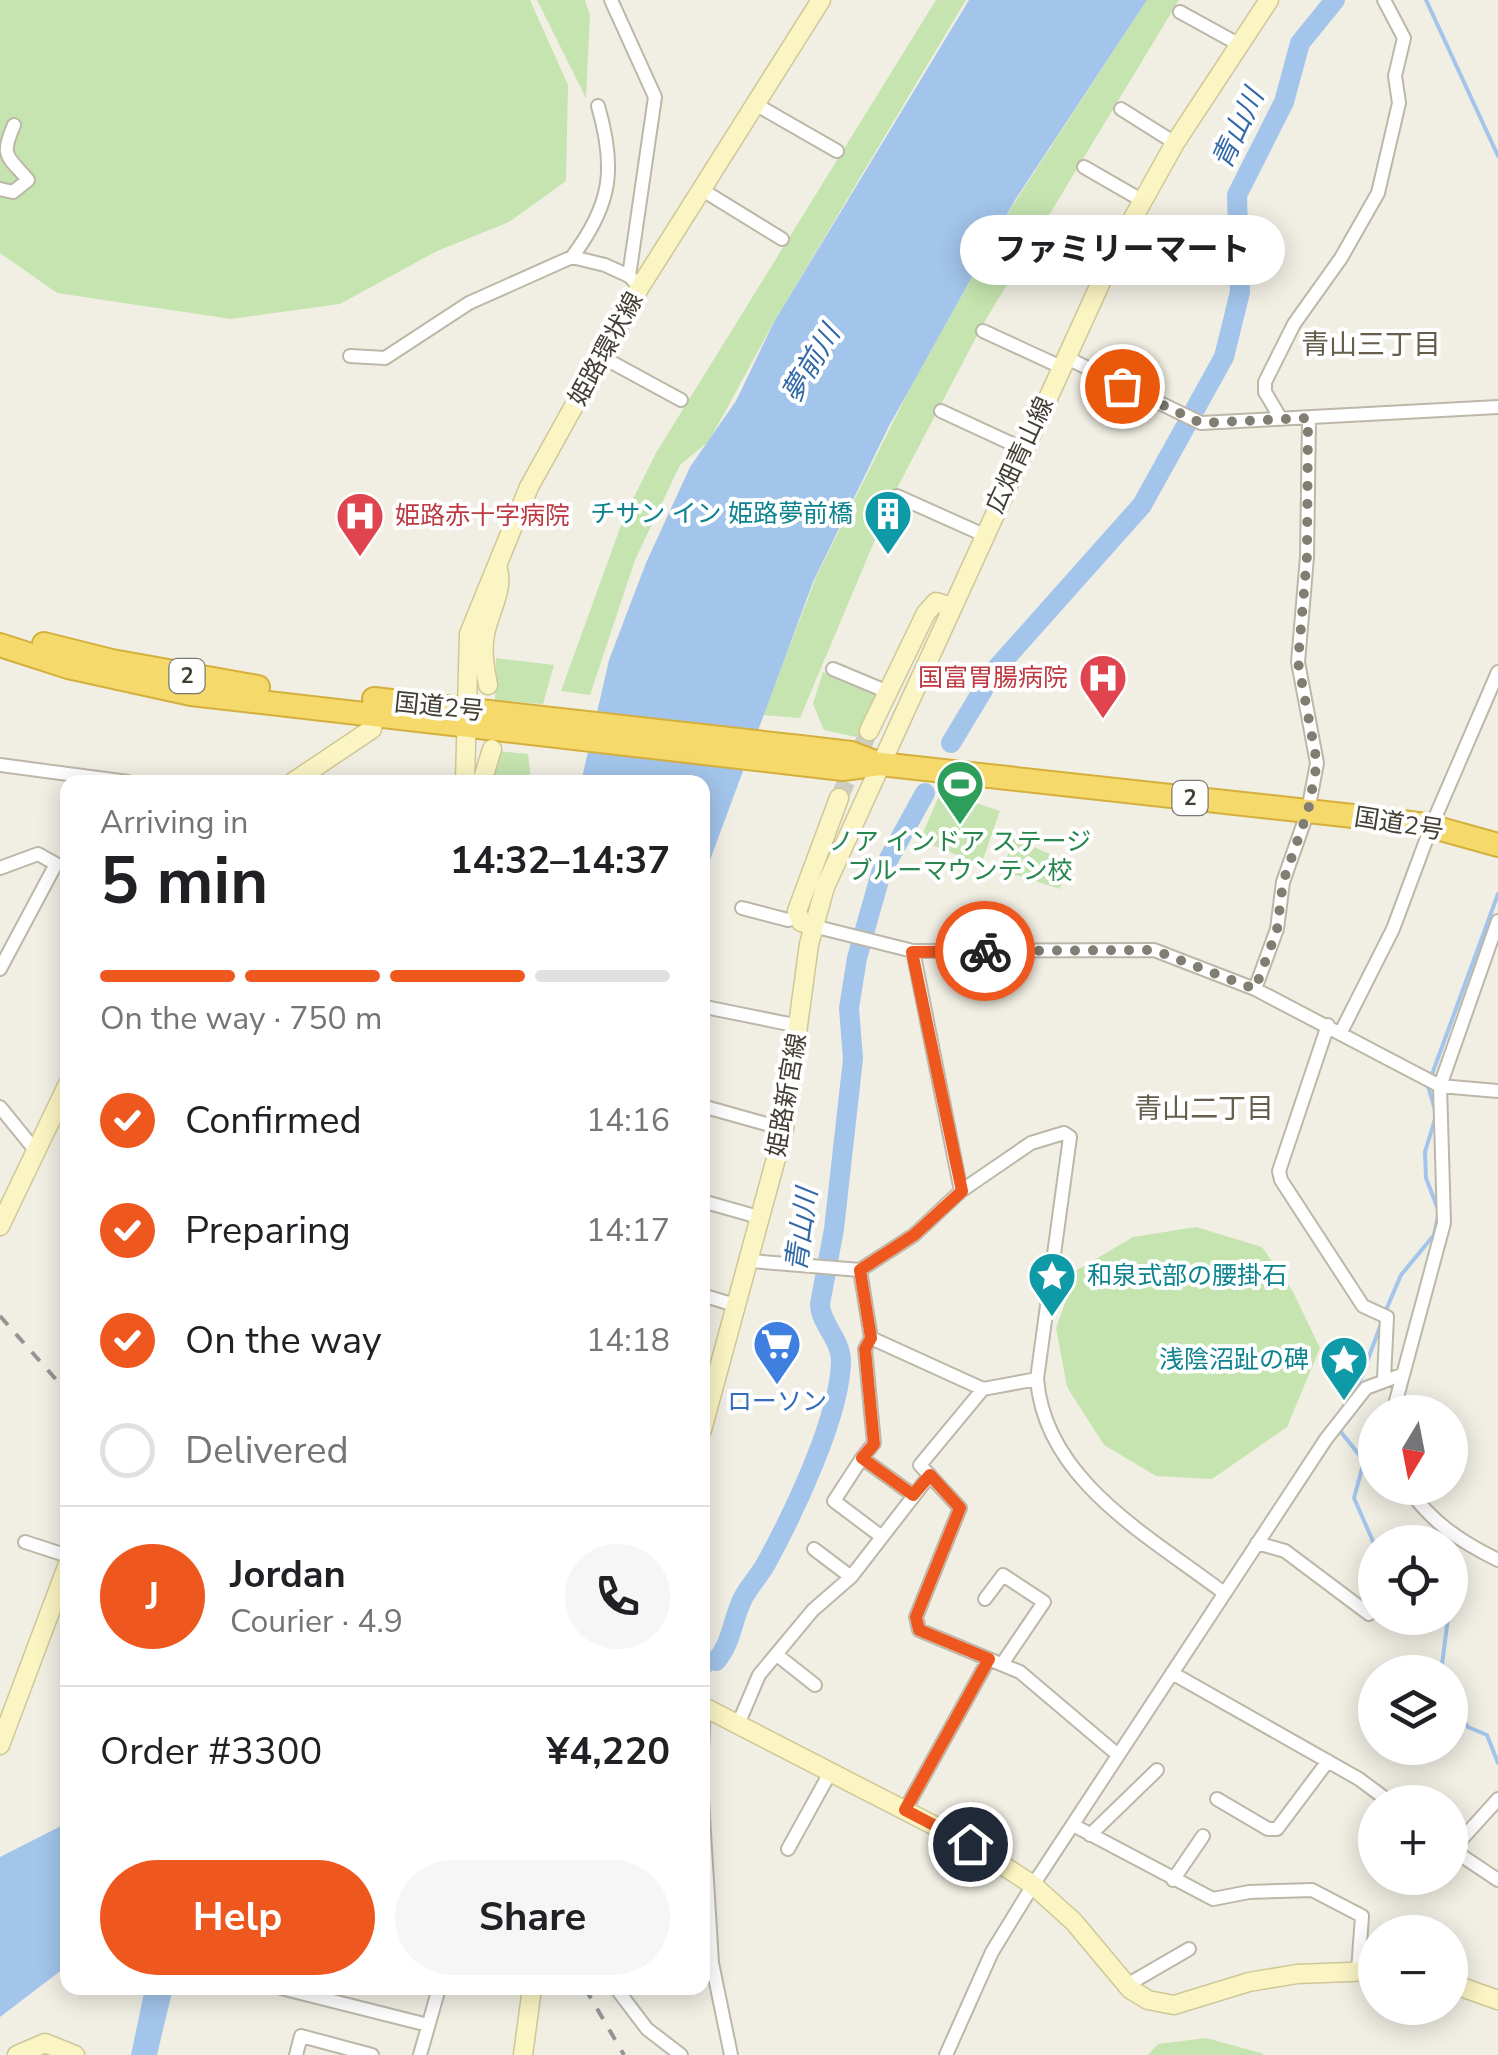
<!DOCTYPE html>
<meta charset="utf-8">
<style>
:root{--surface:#fff;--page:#f6f6f6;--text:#202124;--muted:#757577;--line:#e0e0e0;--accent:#ee581f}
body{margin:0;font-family:"Nunito Sans","Noto Sans JP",sans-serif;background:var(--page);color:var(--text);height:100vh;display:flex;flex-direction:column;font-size:38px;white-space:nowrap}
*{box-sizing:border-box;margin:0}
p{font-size:32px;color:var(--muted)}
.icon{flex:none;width:55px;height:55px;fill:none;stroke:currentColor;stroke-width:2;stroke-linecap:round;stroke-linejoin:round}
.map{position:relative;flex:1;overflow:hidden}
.sheet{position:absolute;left:60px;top:775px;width:650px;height:1220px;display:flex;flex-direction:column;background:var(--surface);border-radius:20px;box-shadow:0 5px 25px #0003}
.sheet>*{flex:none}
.needle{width:65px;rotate:190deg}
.fabs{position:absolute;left:1358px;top:1395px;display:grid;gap:20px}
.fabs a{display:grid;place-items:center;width:110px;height:110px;border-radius:50%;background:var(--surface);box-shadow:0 5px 25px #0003;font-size:50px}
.pin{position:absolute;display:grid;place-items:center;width:85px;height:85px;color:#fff;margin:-42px;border:5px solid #fff;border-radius:50%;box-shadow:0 2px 10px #0007}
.courier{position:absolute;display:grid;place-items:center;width:100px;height:100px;margin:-50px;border:8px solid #ee581f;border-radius:50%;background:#fff;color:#222;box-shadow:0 2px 12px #0007}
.bubble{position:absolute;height:70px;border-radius:35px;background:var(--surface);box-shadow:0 5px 25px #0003;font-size:32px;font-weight:700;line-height:70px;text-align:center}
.head em{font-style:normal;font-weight:700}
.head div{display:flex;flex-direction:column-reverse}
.head{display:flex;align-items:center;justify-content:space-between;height:170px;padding:0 40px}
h1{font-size:65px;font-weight:700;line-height:75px}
.bar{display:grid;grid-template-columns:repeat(4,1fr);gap:15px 10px;align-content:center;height:120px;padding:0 40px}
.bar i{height:12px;border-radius:8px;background:var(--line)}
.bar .current{background:var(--accent)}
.bar p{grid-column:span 4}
.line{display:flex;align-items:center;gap:25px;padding:0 40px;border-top:2px solid var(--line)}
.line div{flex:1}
.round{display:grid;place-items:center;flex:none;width:105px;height:105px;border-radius:52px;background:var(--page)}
ol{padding:0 40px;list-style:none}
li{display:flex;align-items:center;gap:30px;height:110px}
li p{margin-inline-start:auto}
li .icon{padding:10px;border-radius:50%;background:var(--accent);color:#fff;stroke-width:4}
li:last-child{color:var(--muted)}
li i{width:55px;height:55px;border:5px solid var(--line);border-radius:50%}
.primary-button{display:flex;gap:20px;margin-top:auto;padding:20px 40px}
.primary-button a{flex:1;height:115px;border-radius:60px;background:var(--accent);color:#fff;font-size:40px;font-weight:700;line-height:115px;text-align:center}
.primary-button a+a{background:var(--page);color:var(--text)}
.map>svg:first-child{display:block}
.green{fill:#c5e4af}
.water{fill:#a3c5eb}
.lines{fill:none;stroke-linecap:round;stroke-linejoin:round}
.stream{stroke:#a3c5eb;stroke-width:4}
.river{stroke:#a3c5eb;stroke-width:20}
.secondary-tunnel{stroke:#ceccc1;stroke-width:18;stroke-dasharray:18 9;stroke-linecap:butt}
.street-casing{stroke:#bcb7a8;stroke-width:16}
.secondary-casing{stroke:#cfc797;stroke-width:21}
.highway-casing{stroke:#d4af3c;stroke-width:26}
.street{stroke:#fff;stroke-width:12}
.secondary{stroke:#fbf5c4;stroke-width:18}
.highway{stroke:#f5d96b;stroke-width:22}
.rail{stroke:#949494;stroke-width:4;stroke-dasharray:12 12;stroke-linecap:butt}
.done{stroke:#807d72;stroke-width:10;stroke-dasharray:0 18}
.route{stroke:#ee581f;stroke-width:12}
.labels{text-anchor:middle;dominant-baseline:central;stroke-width:8;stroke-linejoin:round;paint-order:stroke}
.shield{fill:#fff;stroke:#7b7972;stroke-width:2.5}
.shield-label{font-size:22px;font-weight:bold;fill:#433f35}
.street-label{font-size:25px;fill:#433f35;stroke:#fff}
.culture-label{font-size:25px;fill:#0d838f;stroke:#fff;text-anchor:end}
.health-label{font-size:25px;fill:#be3a42;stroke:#fff;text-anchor:start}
.leisure-label{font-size:25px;fill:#27864d;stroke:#fff}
.shop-label{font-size:25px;fill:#366cbe;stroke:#fff}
.water-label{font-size:28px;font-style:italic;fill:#3469a8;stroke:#fff}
.neighbourhood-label{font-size:28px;fill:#655e4c;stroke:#fff}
</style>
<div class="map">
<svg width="1498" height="2055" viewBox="0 0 1498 2055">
<rect width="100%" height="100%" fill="#f1efe4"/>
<path class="green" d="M0,0H530L568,85L566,181L509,222L437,251L340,304L231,319L57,293L0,253Z
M537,0H585L590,15L586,98Z
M936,0H966L774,322L709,441L680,465L635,560L590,695L561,691L624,517L656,453Z
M1147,0H1179L982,326L895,492L800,718L763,715L817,575L910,388L1011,208Z
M496,658L554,665L543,704L495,700Z
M823,672L881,695L856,737L824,730L813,704Z
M498,751L528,754L531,782H490Z
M941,791L1000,811L981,865L920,840Z
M1013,838L1068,862L1060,889L1003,871Z
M1196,1227L1262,1247L1292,1290L1320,1348L1287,1427L1212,1479L1156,1476L1104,1445L1067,1387L1056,1328L1077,1270L1133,1237Z
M1206,2038L1261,2053L1264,2055H1148L1158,2044Z"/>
<path class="water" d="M969,0H1147L1015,200L889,426L813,582L703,879L702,782H581L609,660L646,563L690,467L736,401L774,322Z
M67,1823V1966L0,2017V1857Z
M145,1988H173L157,2055H131Z"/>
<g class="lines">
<path class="stream" d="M1426,0L1498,156
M1431,1077L1498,894
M1428,1086L1435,1110
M1386,1310L1401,1275L1434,1235L1439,1212L1426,1178L1425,1152L1435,1119
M1334,1422L1361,1378L1381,1324
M1341,1432L1364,1461L1354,1498L1375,1546
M1441,1672L1448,1618
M702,1681L716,1661
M1450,1701L1468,1727L1487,1735L1498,1763"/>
<path class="river" d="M951,743L995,670L1142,505L1224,357L1240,292L1237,195L1284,102L1300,43L1335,0
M716,1661C732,1643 732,1620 743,1598C750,1585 761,1574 768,1560C794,1512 841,1414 841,1360C840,1338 820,1323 820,1304L834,1229L853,1059L849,1008L857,958L881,873L925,793"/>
<path class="secondary-tunnel" d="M839,798L869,731"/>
<g class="street-casing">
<path id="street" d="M611,0L655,97L629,276
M1180,12L1240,45
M755,104L837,151
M1121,109L1175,143
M1084,167L1143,201
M0,189L13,192L28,180C7,155 0,157 14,125
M704,191L782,239
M1031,250L1100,282
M572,257C612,204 616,168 598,106
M983,331L1061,367
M350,356L385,358L469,303L572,257L605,265L629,276L640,287
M602,357L681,400
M1065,357L1201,423L1498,407
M941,411L1023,449
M1281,419L1265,392V382L1294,324L1341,258L1378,193L1399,103L1395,76L1404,38L1384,0
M897,496L984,535
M833,669L888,692
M0,765L128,782
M0,868L38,854L56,864L0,969
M742,908L788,920L798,917
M813,926L913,951L1154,950L1255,989L1440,1086L1498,1091
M913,951L961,1191
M1255,989L1277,929L1283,882L1308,811L1317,763L1298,662L1307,557L1309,418
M705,1007L799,1026
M1328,1025L1279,1171L1281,1180L1363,1306L1387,1317L1384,1378
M1341,1032L1393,929L1431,827L1498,672
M702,1106L784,1129
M0,1107L35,1150
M702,1201L762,1218
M751,1261L860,1270L914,1235L961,1191L1031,1143L1064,1133L1070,1137L1037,1379C1045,1481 1151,1537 1224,1593
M860,1270L871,1338L983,1389L1037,1379
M702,1295L738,1306
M983,1389L920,1465L960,1508L916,1617L919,1630L1020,1672L1118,1755
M1393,1412L1444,1223L1440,1086L1498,921
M862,1458L874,1443L865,1349L871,1338
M1408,1488C1431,1522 1461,1542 1498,1560
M882,1537L834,1501L862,1458L913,1495
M25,1542L68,1556
M1257,1543L1285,1551L1369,1614
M814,1549L851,1577
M985,1599L1003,1575L1044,1602L1002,1664
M777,1655L815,1685
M1172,1673L1359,1779L1390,1802
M739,1722L759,1675L813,1610L851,1577L930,1475
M702,1751L704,1706
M1217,1799L1268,1829H1277L1328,1761
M702,1800L712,1963L731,2055
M905,1810L989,1659
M1073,1825L1213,1899L1249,1892L1312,1890L1362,1916L1358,1971
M1090,1835L1157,1770
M1450,1848L1498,1880
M788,1849L831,1771
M1452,1850L1498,1799
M1173,1880L1203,1836
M1127,1985L1189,1949
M281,1988L428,2025
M616,1988L647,2029L681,2055
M296,2055L301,2036L372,2055
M420,2055L439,1988
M946,2055L992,1952L1033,1885L1326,1439L1366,1388L1401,1375"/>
</g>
<g class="secondary-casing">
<path id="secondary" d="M488,685C484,665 481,646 487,626C492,607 503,589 498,569
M869,731L926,613L936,602L951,607
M293,782L372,729L375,715
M465,782L469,634L529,487L640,287L821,0
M482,782L492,749
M813,926L801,922L797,911L839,798
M0,1226L68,1084
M702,1430L784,1129L809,944L825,887L1117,247L1175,143L1269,0
M702,1706L970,1844L1033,1885L1074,1922L1130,1989L1148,2000L1174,2005L1249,1982L1297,1974L1375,1971
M0,1745L68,1564
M1450,1983L1498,2000
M17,2055L45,2043L75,2055
M523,2055L532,1988"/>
</g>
<g class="highway-casing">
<path id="highway" d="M44,644L112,661L258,687
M0,645L68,667L191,694L843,769L880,764L1371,818L1426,825L1498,845
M374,699L800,747L851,753L872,761"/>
</g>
<use href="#street" class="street"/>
<use href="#secondary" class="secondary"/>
<use href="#highway" class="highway"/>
<path class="rail" d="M0,1316L68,1393
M585,1988L624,2055"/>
</g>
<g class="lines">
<path class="done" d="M985,951L1154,950L1255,989L1277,930L1283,882L1308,811L1317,763L1298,662L1307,556L1308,418L1201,423L1122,386"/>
<path class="route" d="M970,1844L905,1810L989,1659L919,1630L916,1617L960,1508L930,1475L913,1495L862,1458L874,1444L865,1349L871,1338L860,1270L914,1235L962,1191L912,952L985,951"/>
</g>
<defs>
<g id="building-pin" transform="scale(2.5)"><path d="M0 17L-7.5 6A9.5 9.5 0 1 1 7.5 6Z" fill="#0f9aa8" stroke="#fff"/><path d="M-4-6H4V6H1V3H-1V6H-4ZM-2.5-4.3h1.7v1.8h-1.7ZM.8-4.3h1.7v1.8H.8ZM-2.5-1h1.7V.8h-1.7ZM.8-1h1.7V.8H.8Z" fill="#fff"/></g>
<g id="hospital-pin" transform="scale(2.5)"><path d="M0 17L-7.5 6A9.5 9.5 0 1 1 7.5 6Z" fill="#e0444e" stroke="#fff"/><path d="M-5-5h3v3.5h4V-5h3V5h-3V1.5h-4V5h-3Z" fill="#fff"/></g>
<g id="stadium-pin" transform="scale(2.5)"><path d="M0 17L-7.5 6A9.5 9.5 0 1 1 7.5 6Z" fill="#2e9e5b" stroke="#fff"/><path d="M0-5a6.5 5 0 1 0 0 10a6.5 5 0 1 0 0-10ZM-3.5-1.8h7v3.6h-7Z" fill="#fff"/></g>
<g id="sight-pin" transform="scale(2.5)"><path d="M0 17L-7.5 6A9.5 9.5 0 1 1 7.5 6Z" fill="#0f9aa8" stroke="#fff"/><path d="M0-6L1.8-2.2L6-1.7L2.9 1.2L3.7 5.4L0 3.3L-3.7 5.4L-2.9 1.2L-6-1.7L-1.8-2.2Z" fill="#fff"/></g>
<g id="supermarket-pin" transform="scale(2.5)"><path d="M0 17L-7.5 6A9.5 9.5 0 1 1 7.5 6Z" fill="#3f7fe0" stroke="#fff"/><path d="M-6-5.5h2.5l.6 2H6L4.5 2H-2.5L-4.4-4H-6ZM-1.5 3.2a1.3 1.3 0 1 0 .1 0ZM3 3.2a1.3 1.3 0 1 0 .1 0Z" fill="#fff"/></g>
</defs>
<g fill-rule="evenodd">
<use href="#building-pin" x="888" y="514"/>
<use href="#hospital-pin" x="360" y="516"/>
<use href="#hospital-pin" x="1103" y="678"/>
<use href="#stadium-pin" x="960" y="784"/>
<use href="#sight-pin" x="1052" y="1276"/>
<use href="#supermarket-pin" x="777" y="1344"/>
<use href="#sight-pin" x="1344" y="1360"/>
</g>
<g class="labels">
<g class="shield">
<rect x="169.5" y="659" width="35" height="34" rx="8"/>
<rect x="1172.5" y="781" width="35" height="34" rx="8"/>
</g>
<g class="shield-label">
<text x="187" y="676">2</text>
<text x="1190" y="798">2</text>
</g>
<g class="street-label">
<text transform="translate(606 349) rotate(-61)">姫路環状線</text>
<text transform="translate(1020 455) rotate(-65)">広畑青山線</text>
<text transform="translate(439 707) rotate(6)">国道2号</text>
<text transform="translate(1399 824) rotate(9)">国道2号</text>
<text transform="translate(787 1095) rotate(-80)">姫路新宮線</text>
</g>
<g class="culture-label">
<text x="853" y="514">チサン イン 姫路夢前橋</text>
<text x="1087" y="1276" text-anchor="start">和泉式部の腰掛石</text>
<text x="1309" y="1360">浅陰沼趾の碑</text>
</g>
<g class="health-label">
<text x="395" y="516">姫路赤十字病院</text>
<text x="1068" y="678" text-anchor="end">国富胃腸病院</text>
</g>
<g class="leisure-label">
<text x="960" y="842">ノア インドア ステージ<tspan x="960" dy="29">ブルーマウンテン校</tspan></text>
</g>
<g class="shop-label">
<text x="777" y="1402">ローソン</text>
</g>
<g class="water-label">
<text transform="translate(1238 129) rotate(-65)">青山川</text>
<text transform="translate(811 364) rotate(-59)">夢前川</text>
<text transform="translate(802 1230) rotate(-82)">青山川</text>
</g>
<g class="neighbourhood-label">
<text x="1371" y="345">青山三丁目</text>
<text x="1204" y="1109">青山二丁目</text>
</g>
</g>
</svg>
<div class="fabs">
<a><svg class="needle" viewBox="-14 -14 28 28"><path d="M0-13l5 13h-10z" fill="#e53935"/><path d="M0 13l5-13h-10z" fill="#757577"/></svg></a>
<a><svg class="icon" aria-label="locate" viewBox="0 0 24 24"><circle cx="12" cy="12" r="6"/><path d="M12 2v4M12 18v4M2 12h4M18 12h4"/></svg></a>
<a><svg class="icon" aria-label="layers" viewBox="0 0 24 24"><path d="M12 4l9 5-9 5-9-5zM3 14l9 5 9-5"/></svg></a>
<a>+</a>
<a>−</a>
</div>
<div class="pin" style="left:1122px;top:386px;background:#ea580c"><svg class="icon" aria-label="bag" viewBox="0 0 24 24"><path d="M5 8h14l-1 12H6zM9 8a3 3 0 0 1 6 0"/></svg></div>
<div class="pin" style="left:970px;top:1844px;background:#1f2937"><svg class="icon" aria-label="home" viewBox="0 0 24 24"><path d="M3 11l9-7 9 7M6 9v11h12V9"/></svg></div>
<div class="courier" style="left:985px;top:951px"><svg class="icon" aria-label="bike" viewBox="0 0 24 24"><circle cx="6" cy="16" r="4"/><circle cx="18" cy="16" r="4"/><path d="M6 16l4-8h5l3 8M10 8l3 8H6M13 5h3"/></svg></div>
<div class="bubble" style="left:960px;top:215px;width:325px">ファミリーマート</div>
<section class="sheet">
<div class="head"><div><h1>5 min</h1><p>Arriving in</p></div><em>14:32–14:37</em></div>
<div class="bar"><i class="current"></i><i class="current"></i><i class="current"></i><i></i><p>On the way · 750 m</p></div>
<ol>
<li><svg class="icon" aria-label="check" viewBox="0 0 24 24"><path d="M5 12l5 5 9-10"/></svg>Confirmed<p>14:16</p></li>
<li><svg class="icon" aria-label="check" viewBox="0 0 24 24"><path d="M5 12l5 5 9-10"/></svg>Preparing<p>14:17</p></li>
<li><svg class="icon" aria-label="check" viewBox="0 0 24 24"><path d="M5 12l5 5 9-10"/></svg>On the way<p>14:18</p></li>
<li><i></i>Delivered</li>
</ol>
<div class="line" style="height:180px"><b class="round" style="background:var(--accent);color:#fff">J</b><div><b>Jordan</b><p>Courier · 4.9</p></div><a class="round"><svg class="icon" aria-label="phone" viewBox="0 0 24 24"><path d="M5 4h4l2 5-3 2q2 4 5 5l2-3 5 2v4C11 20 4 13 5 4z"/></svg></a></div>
<div class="line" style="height:130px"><div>Order #3300</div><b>¥4,220</b></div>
<div class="primary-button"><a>Help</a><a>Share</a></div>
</section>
</div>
